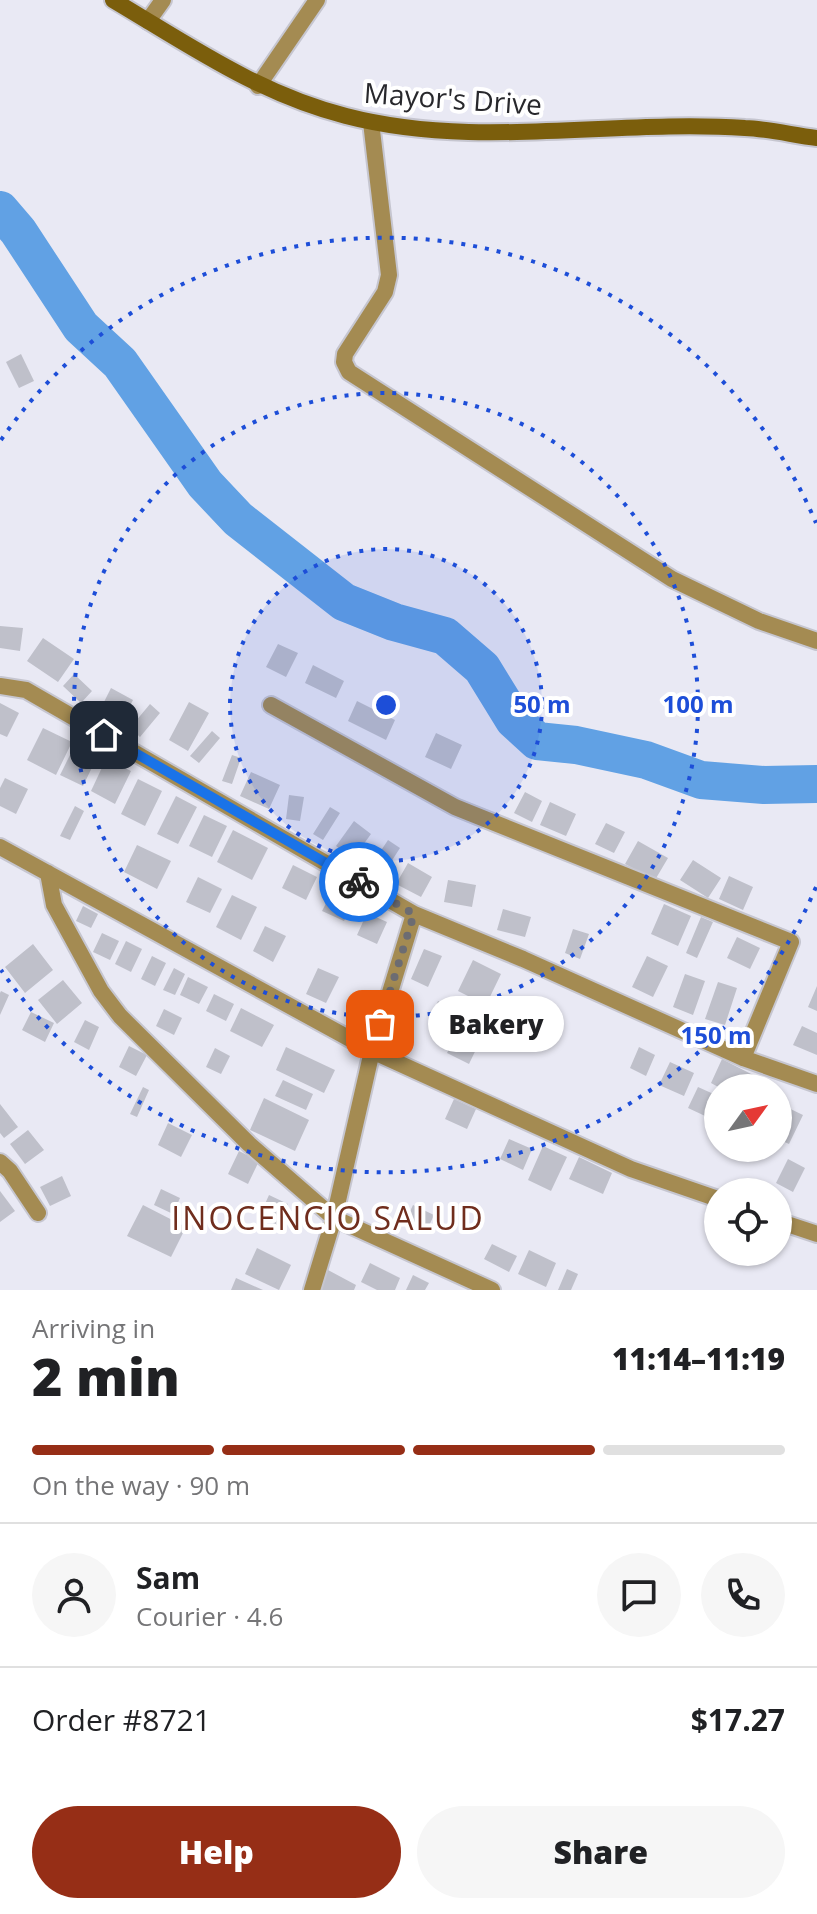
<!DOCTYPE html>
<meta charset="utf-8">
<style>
:root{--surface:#fff;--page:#f6f6f6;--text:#202124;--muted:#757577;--line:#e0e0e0;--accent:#962e16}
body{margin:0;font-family:"Open Sans",sans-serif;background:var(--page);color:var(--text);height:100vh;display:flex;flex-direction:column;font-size:30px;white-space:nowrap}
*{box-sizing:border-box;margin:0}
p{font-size:26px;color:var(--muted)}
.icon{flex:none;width:44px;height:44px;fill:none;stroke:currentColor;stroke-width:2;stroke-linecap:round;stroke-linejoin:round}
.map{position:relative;height:1290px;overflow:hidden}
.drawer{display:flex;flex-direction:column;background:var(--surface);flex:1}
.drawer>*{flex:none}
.needle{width:52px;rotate:57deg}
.tools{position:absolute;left:704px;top:1074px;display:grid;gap:16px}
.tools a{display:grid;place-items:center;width:88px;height:88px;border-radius:50%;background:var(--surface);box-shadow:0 2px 6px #0004;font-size:40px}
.pin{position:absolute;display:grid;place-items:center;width:68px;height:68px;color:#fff;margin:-34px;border-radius:16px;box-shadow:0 4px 12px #0006}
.courier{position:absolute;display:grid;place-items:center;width:80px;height:80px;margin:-40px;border:6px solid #1a73e8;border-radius:50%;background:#fff;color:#222;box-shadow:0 2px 10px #0007}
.bubble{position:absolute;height:56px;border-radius:28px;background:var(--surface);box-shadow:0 2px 6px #0004;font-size:26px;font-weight:800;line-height:56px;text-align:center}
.headline em{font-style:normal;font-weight:800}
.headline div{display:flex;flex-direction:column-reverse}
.headline{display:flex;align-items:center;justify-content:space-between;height:136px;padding:0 32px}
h1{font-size:52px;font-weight:800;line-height:60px}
.bar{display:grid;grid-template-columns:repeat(4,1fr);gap:12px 8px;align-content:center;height:96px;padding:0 32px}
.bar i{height:10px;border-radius:6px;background:var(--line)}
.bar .active{background:var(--accent)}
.bar p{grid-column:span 4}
.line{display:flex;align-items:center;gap:20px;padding:0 32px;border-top:2px solid var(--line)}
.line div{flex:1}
.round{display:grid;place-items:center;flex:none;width:84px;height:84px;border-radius:42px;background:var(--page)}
.button{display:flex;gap:16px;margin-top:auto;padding:16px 32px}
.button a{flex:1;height:92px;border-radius:48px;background:var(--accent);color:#fff;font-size:32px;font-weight:800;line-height:92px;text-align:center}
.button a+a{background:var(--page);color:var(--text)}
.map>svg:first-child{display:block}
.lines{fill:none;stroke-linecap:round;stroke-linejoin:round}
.river{stroke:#61a1e4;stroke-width:38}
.building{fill:#bfc0ca}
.street-casing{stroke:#c6c6d0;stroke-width:20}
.secondary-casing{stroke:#c6c6d0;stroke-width:20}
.street{stroke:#a48b52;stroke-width:16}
.secondary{stroke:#7b5e0c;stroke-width:16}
.done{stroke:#6c6c72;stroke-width:8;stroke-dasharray:0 14.4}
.route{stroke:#1a73e8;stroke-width:10}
.ring{fill:none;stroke:#1d4ed8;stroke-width:4;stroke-dasharray:4 8}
.labels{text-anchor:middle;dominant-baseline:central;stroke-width:8;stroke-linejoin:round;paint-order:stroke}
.street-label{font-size:28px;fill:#28282c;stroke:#fff}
.quarter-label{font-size:32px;letter-spacing:2px;fill:#702d1d;stroke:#fff}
.centre{fill:#1d4ed8;stroke:#fff;stroke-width:4}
.ring-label{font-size:24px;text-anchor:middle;font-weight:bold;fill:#1d4ed8;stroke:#fff;stroke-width:8;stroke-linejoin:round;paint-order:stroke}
</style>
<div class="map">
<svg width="817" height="1290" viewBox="0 0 817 1290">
<rect width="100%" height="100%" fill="#e9e9f4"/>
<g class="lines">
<path class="river" d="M0,210L18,231L81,327L120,363L205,484L238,519L344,602L394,622L445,636L482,668L514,720L537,741L576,745L646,760L701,780L764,785L817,784"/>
</g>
<path class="building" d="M21,354L34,381L19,388L6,362Z
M0,626L23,628L20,651L0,648Z
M43,638L74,659L58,682L27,661Z
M278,644L298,653L286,677L266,667Z
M313,665L344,681L336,698L305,683Z
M74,674L92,691L81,703L63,686Z
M111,688L133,700L122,721L100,710Z
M357,701L395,720L386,740L348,721Z
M189,702L209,713L188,751L169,740Z
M0,703L19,713L7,737L0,734Z
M150,704L160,713L140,737L130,728Z
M43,728L72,742L56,775L27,760Z
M212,731L220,738L199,763L190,756Z
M436,733L462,745L451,769L425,757Z
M77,741L99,753L83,786L60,775Z
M232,755L241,758L232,784L222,781Z
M106,759L131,771L115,804L91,791Z
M251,772L280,785L269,809L240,796Z
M5,778L28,789L16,814L0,806V788Z
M138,779L162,791L145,826L121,814Z
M525,792L542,801L532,822L514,813Z
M289,795L304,797L300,821L286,819Z
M176,796L197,807L178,844L157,834Z
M550,802L576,814L566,836L540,825Z
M75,806L84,811L70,840L60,836Z
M330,807L340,813L323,840L313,834Z
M204,815L227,826L212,857L189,846Z
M354,821L371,834L353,859L336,846Z
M606,823L625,832L614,853L595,844Z
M233,830L268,848L252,880L217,862Z
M388,840L400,848L382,876L370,867Z
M638,841L668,858L655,880L625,864Z
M137,845L171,861L157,889L124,872Z
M693,860L721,878L708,898L680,880Z
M408,863L432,877L421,897L396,884Z
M293,865L317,877L306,900L282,888Z
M729,876L753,887L743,910L719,899Z
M198,877L222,889L210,913L186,902Z
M448,880L476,885L472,907L444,902Z
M333,890L354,901L344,921L322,911Z
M232,895L257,907L241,940L216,927Z
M664,904L691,916L678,946L651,934Z
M83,906L98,914L91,928L76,921Z
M503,909L531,917L525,937L497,930Z
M367,913L387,922L377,944L357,935Z
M701,917L713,922L697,958L686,953Z
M265,926L286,936L273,962L253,951Z
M573,929L589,934L580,959L565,953Z
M102,933L119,941L110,960L93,952Z
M737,937L760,948L750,969L727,958Z
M126,941L142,949L131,972L115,964Z
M33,944L53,970L25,993L5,967Z
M424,949L442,956L428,987L411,979Z
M152,956L166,963L155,986L141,979Z
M647,956L668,966L653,997L632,987Z
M473,960L501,974L486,1005L458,991Z
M174,968L185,974L175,995L163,990Z
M318,968L339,977L326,1003L306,994Z
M685,974L705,981L693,1015L673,1007Z
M188,977L208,987L199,1004L180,995Z
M63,980L82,1003L57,1024L38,1000Z
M718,982L737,988L725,1025L705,1019Z
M817,986V1011L808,1007Z
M1,991L9,995L0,1015V993Z
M214,994L234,1004L226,1021L206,1011Z
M438,1001L459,1011L450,1029L430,1020Z
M241,1008L274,1025L262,1047L230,1031Z
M164,1009L182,1018L174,1035L156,1026Z
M31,1012L54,1023L45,1042L22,1030Z
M85,1020L99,1027L89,1050L74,1042Z
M461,1024L483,1035L469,1064L447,1053Z
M802,1026L817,1033V1055L793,1045Z
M129,1046L147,1055L136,1076L119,1067Z
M286,1047L335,1070L324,1093L276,1070Z
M639,1047L655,1055L646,1076L630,1068Z
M215,1048L230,1056L221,1074L206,1067Z
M722,1059L755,1076L749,1088H720L711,1083Z
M670,1062L694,1073L684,1096L659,1085Z
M283,1080L313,1094L306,1110L275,1096Z
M143,1087L149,1090L137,1117L130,1114Z
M698,1087L718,1096V1122L688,1108Z
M264,1098L309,1120L295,1151L250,1130Z
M454,1099L476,1109L467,1129L445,1119Z
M778,1103L803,1115L789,1144L778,1139Z
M0,1104L18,1127L4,1138L0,1133Z
M168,1123L192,1135L181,1157L158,1145Z
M28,1130L44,1150L25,1164L10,1144Z
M509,1139L532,1149L523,1170L500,1159Z
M543,1146L567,1157L551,1191L528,1180Z
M239,1151L259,1161L248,1184L228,1174Z
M579,1157L612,1173L603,1194L569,1179Z
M788,1159L805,1168L793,1192L776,1183Z
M62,1176L71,1196L50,1206L40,1187Z
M161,1189L180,1198L173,1214L154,1205Z
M0,1191L15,1211L0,1222Z
M269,1195L288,1204L279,1226L259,1217Z
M143,1205L186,1227L171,1257L127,1236Z
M413,1205L434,1215L427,1230L406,1220Z
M492,1244L517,1256L509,1272L484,1259Z
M257,1248L291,1265L279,1290L245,1274Z
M529,1250L556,1263L546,1287L518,1274Z
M370,1263L400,1278L395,1290H377L361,1282Z
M567,1269L578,1274L571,1290H558Z
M328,1270L356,1285L354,1290H318Z
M413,1275L429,1283L425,1290H406Z
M236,1278L263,1290H231Z"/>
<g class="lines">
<g class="street-casing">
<path id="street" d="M148,21L163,0
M258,86L317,0
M371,122L389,275L385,292L345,354L344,362L349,372L672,579L759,621L817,641
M0,686L26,690L414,914L523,959L743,1058L817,1084
M271,705L455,807L791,942L743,1058
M0,847L372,1051L631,1169L718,1199
M48,873L54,905L101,991L120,1016L249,1144L334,1218L492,1290
M0,1162L10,1171L38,1213
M778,1221L817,1234
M312,1290L334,1218L372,1051L414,914"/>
</g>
<g class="secondary-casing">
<path id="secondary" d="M113,0C189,45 259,94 346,116C477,150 612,119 745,128C769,129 793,135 817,138"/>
</g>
<use href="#street" class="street"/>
<use href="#secondary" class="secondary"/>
</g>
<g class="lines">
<path class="done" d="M359,882L414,914L380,1024"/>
<path class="route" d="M104,735L359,882"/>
</g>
<circle cx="386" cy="705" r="156" fill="#1d4ed8" fill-opacity=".12"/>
<g class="ring">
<circle cx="386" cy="705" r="156"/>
<circle cx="386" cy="705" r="312"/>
<path d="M816 887A467 467 0 0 1 1 970M1 440A467 467 0 0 1 816 523"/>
</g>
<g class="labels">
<g class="street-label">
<text transform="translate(453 98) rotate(4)">Mayor's Drive</text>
</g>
<g class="quarter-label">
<text x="328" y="1217">INOCENCIO SALUD</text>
</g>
</g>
<circle cx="386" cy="705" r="12" class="centre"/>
<g class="ring-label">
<text x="542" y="713">50 m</text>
<text x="698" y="713">100 m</text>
<text x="716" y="1044">150 m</text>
</g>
</svg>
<div class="tools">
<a><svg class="needle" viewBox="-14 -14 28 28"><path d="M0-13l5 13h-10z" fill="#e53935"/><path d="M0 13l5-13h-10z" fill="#757577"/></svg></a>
<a><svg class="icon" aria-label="locate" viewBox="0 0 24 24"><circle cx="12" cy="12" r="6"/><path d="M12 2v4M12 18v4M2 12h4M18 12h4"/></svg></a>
</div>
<div class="pin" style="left:380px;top:1024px;background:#ea580c"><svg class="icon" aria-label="bag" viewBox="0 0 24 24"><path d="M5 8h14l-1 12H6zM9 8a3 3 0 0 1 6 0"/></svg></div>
<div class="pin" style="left:104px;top:735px;background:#1f2937"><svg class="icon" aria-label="home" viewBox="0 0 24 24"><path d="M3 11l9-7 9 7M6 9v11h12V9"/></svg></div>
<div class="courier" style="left:359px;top:882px"><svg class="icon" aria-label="bike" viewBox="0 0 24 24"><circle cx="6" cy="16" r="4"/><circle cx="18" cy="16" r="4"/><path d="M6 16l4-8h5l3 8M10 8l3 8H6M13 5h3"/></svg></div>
<div class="bubble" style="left:428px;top:996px;width:136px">Bakery</div>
</div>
<section class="drawer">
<div class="headline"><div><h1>2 min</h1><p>Arriving in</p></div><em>11:14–11:19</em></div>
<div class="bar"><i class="active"></i><i class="active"></i><i class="active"></i><i></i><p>On the way · 90 m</p></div>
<div class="line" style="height:144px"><a class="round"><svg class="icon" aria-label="person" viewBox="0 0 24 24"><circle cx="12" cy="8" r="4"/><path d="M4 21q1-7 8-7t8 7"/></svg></a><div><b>Sam</b><p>Courier · 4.6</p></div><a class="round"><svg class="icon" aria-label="chat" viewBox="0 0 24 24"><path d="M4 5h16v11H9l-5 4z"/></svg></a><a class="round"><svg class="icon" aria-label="phone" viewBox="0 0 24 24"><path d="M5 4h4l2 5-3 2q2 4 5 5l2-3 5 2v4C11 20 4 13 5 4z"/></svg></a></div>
<div class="line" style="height:104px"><div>Order #8721</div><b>$17.27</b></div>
<div class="button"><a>Help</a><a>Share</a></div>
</section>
